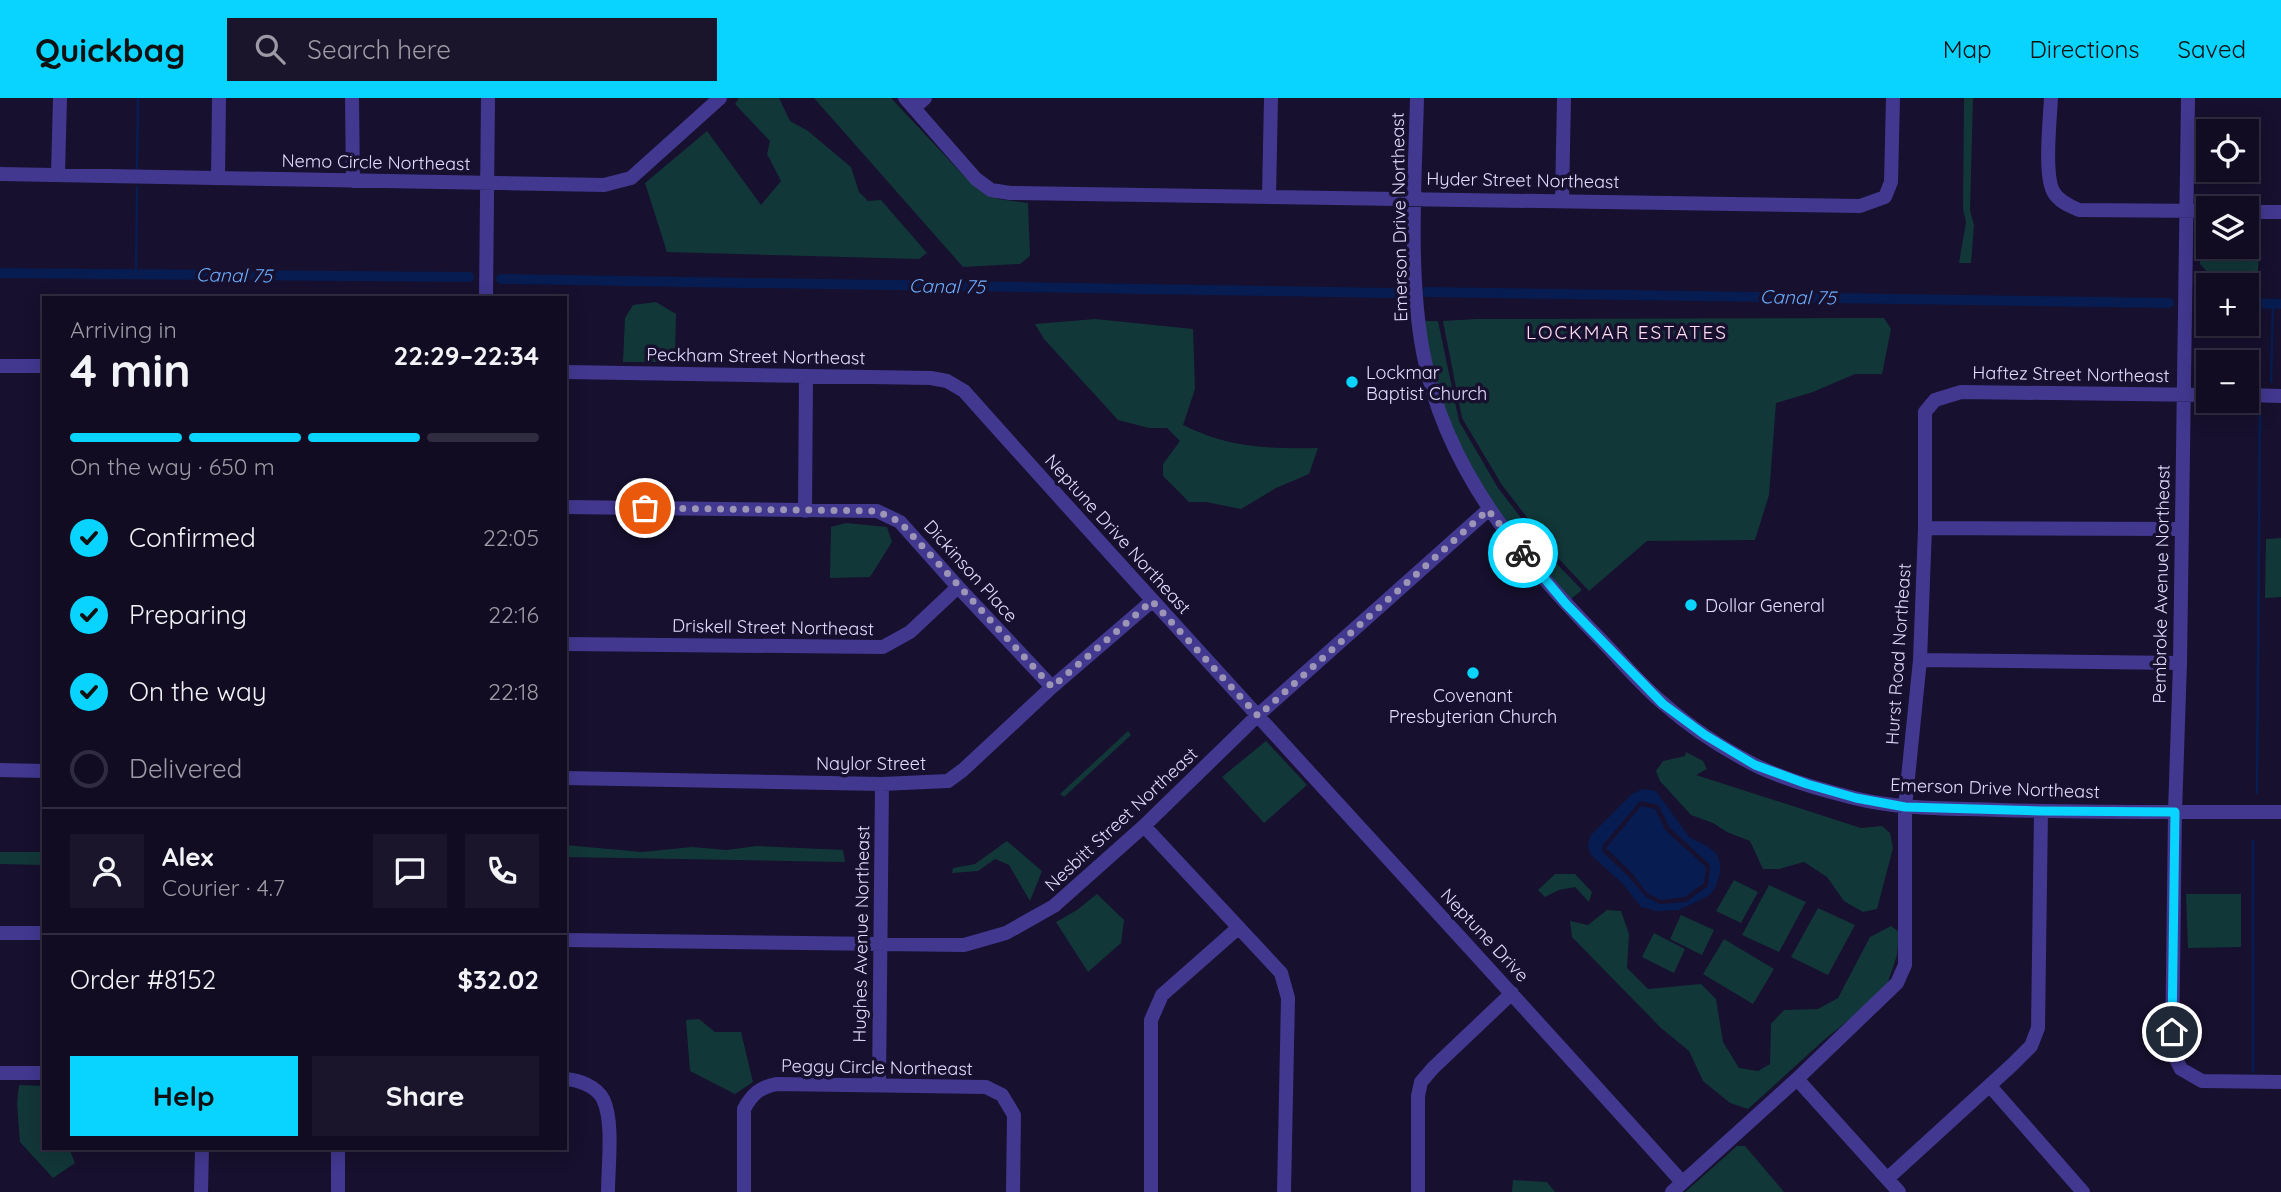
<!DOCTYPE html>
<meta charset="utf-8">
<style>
:root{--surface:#110c22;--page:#1a152a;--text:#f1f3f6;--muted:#9c9ba5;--line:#302c40;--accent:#09d3ff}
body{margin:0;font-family:Quicksand,sans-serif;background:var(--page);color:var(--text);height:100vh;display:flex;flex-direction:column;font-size:26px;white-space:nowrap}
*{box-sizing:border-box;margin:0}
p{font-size:23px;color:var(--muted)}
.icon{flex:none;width:38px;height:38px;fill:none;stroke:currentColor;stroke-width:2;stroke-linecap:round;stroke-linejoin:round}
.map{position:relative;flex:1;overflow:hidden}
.details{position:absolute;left:42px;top:198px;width:525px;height:854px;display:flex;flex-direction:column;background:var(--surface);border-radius:0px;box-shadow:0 4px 18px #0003,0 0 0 2px var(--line)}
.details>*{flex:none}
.buttons{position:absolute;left:2196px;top:21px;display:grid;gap:14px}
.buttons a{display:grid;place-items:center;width:63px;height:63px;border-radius:0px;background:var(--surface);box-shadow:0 4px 18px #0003,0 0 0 2px var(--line);font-size:35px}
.pin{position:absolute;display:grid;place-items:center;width:60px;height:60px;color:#fff;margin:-30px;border:4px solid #fff;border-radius:50%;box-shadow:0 2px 7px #0007}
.courier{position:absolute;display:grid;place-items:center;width:70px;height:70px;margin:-35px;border:5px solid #09d3ff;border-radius:50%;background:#fff;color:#222;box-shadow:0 2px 9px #0007}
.summary em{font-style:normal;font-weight:700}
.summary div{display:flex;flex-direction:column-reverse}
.summary{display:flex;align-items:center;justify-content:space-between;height:119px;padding:0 28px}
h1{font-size:46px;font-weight:700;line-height:52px}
.bar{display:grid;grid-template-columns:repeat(4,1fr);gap:10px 7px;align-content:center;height:84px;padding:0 28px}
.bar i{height:9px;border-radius:5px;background:var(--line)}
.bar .current{background:var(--accent)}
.bar p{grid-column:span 4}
.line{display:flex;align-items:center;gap:18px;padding:0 28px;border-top:2px solid var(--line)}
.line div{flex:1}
.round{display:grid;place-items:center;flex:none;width:74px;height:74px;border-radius:0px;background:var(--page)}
ol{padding:0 28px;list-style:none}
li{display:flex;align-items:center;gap:21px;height:77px}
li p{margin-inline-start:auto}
li .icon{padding:7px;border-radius:50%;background:var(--accent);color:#111;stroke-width:4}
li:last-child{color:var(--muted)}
li i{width:38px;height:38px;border:4px solid var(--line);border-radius:50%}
.button{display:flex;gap:14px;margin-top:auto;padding:14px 28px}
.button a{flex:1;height:80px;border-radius:0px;background:var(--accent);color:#111;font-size:28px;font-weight:700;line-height:80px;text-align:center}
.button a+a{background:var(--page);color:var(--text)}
header{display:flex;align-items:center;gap:42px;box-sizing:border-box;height:98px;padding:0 35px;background:var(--accent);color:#111}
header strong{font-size:33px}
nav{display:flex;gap:38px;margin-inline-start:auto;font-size:24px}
.search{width:490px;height:63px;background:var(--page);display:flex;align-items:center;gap:18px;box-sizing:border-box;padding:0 24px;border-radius:0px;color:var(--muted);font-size:26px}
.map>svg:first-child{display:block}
.green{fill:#123739}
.water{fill:#071c50;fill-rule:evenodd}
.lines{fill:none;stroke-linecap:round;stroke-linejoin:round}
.stream{stroke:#071c50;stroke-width:2.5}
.canal{stroke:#071c50;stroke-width:10}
.minor{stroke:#423890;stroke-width:14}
.done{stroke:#9c95b6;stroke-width:7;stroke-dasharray:0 12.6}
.route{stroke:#09d3ff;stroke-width:9}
.poi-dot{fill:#09d3ff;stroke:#17102e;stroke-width:2.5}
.labels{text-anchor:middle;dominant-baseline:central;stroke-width:7;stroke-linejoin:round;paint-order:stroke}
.street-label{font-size:18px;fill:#e3ddff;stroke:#17102e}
.poi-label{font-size:18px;fill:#e3ddff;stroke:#17102e;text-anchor:start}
.water-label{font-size:19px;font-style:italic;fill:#6baeff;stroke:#17102e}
.neighbourhood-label{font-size:19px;letter-spacing:2px;fill:#ffdff1;stroke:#17102e}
</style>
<header>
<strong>Quickbag</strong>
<div class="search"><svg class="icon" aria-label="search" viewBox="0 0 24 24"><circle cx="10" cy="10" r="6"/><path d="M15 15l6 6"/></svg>Search here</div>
<nav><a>Map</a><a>Directions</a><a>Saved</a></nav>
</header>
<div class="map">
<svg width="2281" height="1094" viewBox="0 0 2281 1094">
<rect width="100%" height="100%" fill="#17102e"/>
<path class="green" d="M739,0H779L790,23L808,33L851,69L859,94L868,103L881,102L927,155L919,161L667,154L645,85L707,33L761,107L781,83L767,56L770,43L735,6Z
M814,0H891L966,80L998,101L1028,105L1030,158L1020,166L963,169Z
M1964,0H1973L1970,112L1974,127L1971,165H1959L1966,124L1963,111Z
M2203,121H2208V149H2247V121H2256L2259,155L2257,185L2216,183L2200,166V131Z
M656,204L676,216L675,260L661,264H623L625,220L633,207Z
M1884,220L1891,231L1882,276H1855L1813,294L1776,305L1769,397L1755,442L1647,443L1589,493L1560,462L1502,387L1462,320L1443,223L1476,221Z
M1095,221L1193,231L1195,291L1183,327C1228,350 1268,351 1318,350L1309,376L1276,390L1241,411L1206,404H1189L1163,378V366L1180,343L1167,330H1149L1118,322L1044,241L1035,226Z
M1424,223H1438L1459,323L1498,390L1556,465L1582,492L1572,500L1571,504C1545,473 1515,441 1492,408C1455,354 1433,288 1424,223Z
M846,425L887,429L892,444L870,479L830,480L831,429Z
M2281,440V499L2265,500L2266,441Z
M1128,633L1131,637L1064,699L1060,696Z
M1266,643L1307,687L1264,725L1222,679Z
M1686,654L1703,663L1707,671L1696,677L1861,730L1882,728L1890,735L1893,750L1877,811L1863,814L1844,803L1827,779L1804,764L1779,771H1763L1750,743L1727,734L1713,725L1691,717L1660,683L1656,673L1663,663L1685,658Z
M1007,743L1042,773L1030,803L1009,767L995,761L978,773L952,775L953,770L975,766Z
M565,747L642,754L692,749L727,752L757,748L843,752L845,764L565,759Z
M0,754H44V767L0,766Z
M1555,776H1575L1592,794L1589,804L1575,789L1559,792L1545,799L1538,792Z
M1734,782L1758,794L1741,825L1716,813Z
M1769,787L1806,804L1779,854L1742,837Z
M1097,796L1124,822L1121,845L1088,874L1056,824L1077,812Z
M2186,796H2241V849L2188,850Z
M1818,810L1855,827L1828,877L1791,859Z
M1607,812L1621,813L1629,836L1627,870L1648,891L1701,886L1716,901L1723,944L1739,970L1758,973L1770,966L1771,926L1784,912L1818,911L1838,900L1870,839L1891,828L1899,834L1897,857L1888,884L1872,903L1824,942L1748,1011L1730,1005L1703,983L1689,953L1661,930L1572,839L1570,823L1588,827Z
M1681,817L1714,832L1702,857L1670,841Z
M1654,835L1685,851L1674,875L1642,859Z
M1724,841L1774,871L1753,906L1703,876Z
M699,921L715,934H741L753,984L735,996L690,973L686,922Z
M19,987L44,988V1050H69L75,1065L53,1080L20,1044L17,1005Z
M1737,1048H1745L1784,1094H1685Z
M1513,1082L1547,1084L1555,1094H1512Z"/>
<path class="water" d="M1643,691L1656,693L1689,739L1707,748L1716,755L1720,765V775L1716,788L1710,797L1679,812L1657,813L1641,809L1623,786L1591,757L1588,748L1590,738L1632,696ZM1640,703L1658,707L1670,730L1710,767L1708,788L1686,804L1660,806L1646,799L1629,779L1602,753L1603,747Z
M1641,708L1655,711L1666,733L1706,769L1704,785L1685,799L1661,802L1647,795L1632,775L1606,750Z"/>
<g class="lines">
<path class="stream" d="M137,73L138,0
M136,176L137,89
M2271,284L2273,206
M2257,695L2260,315
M2253,743V974"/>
<path class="canal" d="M0,175L469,179
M501,181L1393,195
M1427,194L2169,205
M2199,205H2208
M2247,205L2281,206"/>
<path class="minor" d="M352,0L353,83
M905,0L976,81L991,92L1010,95L1860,108L1885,99L1891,84L1893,0
M1417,0C1415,81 1408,174 1423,254C1445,372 1521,461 1603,544C1623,565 1642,588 1664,606C1690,629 1722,650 1753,666C1782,681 1822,692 1854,700C1902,712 1951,710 2000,712C2094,715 2187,714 2281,714
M2051,0C2050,21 2044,75 2053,93C2058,103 2069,108 2079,112L2208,113
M2188,0L2180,565L2175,714L2172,953L2181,971L2202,983L2281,984
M914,10L925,0
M0,76L604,87L631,80L720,0
M58,76L60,0
M218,80L219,0
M1269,98L1271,0
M1562,102L1564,0
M2247,114H2281
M486,200L488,0
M0,268H44
M565,274L931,280L947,283L964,293C1201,559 1444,819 1682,1084
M2247,297L2281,298
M565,409L877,413L900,424L958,489L1052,589
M805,413L806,279
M1925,430L2181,431
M565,546L883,549L910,534L958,489
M1920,562L2180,565
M0,672L44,673
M565,680L882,686L948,683L963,672L1052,589L1152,503
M1144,728L1281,875L1288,900L1284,1094
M0,835H44
M565,842L964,847L1006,835L1054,808L1144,728L1257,618L1488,412
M0,975H44
M565,981C579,982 596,988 603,1001C614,1023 608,1069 608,1094
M1797,981L1899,1094
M879,987L882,686
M1990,988L2083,1094
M1888,1080L2012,967L2031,948L2038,930L2041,713
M201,1094L202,1050
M338,1094V1050
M744,1094V1011C752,996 760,989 777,986L986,989L1002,997L1014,1017L1013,1094
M1151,1094V922L1162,897L1238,830
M1418,1094V998L1421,984L1433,970L1512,895
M1672,1094L1797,981L1897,885L1905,867V709L1920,562L1925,430V314L1935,302L1961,294L2208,297"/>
</g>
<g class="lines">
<path class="done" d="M645,410L877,413L900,424L1052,589L1152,503L1258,618L1488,412L1523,455"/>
<path class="route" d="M1523,455L1566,506L1663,606L1705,637L1755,667L1807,686L1856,700L1905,709L2042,713L2175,714L2172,934"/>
</g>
<g class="poi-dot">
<circle cx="1352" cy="284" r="7"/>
<circle cx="1691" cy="507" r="7"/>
<circle cx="1473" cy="575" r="7"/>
</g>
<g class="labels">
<g class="street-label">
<text transform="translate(376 64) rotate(1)">Nemo Circle Northeast</text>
<text transform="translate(1523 82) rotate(1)">Hyder Street Northeast</text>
<text transform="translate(1399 119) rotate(-91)">Emerson Drive Northeast</text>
<text transform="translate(756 258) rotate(1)">Peckham Street Northeast</text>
<text transform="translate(2071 276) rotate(1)">Haftez Street Northeast</text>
<text transform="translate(1118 436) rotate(48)">Neptune Drive Northeast</text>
<text transform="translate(971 473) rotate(48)">Dickinson Place</text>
<text transform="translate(2161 486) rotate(-89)">Pembroke Avenue Northeast</text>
<text transform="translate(773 529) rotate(1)">Driskell Street Northeast</text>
<text transform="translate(1898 556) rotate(-86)">Hurst Road Northeast</text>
<text x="871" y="665">Naylor Street</text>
<text transform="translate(1995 690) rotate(2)">Emerson Drive Northeast</text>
<text transform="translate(1121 721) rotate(-43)">Nesbitt Street Northeast</text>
<text transform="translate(861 836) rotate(-89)">Hughes Avenue Northeast</text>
<text transform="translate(1485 837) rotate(47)">Neptune Drive</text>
<text transform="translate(877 969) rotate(1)">Peggy Circle Northeast</text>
</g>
<g class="poi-label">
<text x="1366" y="274">Lockmar<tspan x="1366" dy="21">Baptist Church</tspan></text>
<text x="1705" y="507">Dollar General</text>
<text x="1473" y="597" text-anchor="middle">Covenant<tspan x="1473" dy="21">Presbyterian Church</tspan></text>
</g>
<g class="water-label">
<text transform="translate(234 177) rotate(1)">Canal 75</text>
<text transform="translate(947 188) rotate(1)">Canal 75</text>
<text transform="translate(1798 199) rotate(1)">Canal 75</text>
</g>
<g class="neighbourhood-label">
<text x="1627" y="234">LOCKMAR ESTATES</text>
</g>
</g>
</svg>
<div class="buttons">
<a><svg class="icon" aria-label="locate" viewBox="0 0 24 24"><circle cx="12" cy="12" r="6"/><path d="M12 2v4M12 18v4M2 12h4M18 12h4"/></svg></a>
<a><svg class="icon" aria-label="layers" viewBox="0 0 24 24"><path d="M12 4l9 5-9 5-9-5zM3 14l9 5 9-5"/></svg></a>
<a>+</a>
<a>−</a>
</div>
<div class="pin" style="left:645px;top:410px;background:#ea580c"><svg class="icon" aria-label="bag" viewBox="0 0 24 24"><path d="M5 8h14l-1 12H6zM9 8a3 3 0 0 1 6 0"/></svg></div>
<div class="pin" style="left:2172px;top:934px;background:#1f2937"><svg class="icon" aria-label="home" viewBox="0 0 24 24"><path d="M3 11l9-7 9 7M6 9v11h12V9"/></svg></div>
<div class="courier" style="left:1523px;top:455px"><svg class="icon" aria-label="bike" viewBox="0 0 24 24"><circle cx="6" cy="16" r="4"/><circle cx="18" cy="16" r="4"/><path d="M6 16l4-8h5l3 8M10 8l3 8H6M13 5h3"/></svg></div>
<section class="details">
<div class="summary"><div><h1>4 min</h1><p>Arriving in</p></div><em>22:29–22:34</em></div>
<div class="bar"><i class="current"></i><i class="current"></i><i class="current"></i><i></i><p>On the way · 650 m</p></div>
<ol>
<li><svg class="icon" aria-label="check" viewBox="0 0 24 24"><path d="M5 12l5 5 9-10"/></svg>Confirmed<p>22:05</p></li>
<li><svg class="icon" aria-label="check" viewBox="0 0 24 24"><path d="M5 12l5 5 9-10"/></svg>Preparing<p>22:16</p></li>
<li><svg class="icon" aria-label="check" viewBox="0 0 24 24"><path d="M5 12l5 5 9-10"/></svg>On the way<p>22:18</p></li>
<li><i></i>Delivered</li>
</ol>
<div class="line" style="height:126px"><a class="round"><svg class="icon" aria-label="person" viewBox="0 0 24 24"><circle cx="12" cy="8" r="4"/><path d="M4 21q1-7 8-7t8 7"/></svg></a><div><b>Alex</b><p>Courier · 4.7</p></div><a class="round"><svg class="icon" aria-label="chat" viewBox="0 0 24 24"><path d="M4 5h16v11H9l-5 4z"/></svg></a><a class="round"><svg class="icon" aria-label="phone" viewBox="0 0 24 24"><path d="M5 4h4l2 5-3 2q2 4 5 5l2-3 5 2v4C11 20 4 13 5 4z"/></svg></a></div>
<div class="line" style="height:91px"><div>Order #8152</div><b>$32.02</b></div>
<div class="button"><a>Help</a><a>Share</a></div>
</section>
</div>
